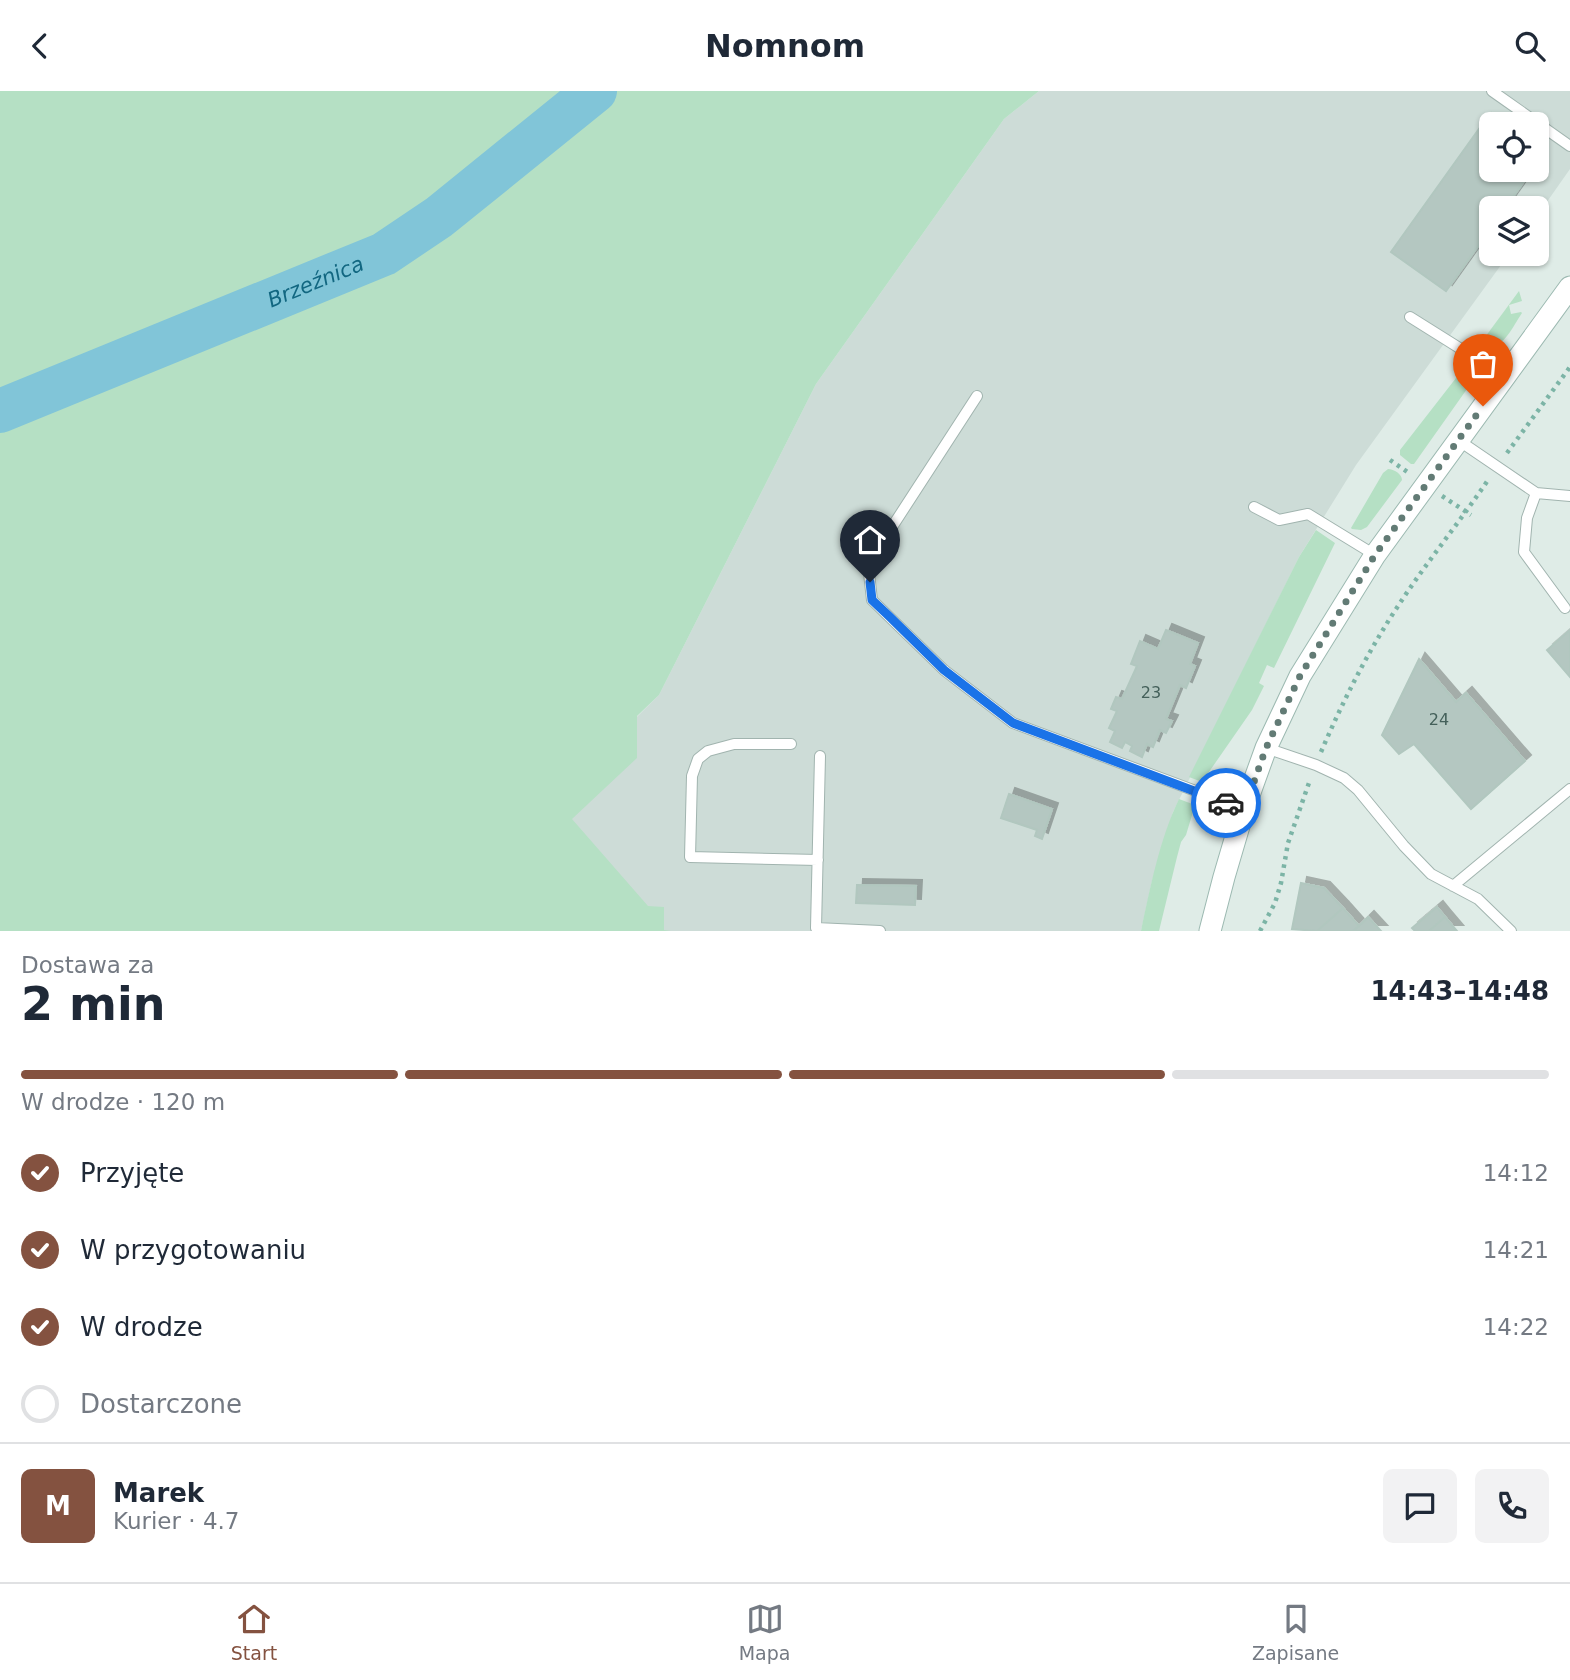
<!DOCTYPE html>
<html lang="pl">
<meta charset="utf-8">
<style>
:root{--surface:#fff;--page:#f2f2f3;--text:#1f2937;--muted:#747a83;--line:#e0e1e3;--accent:#845240}
body{margin:0;font-family:"DejaVu Sans",sans-serif;background:var(--page);color:var(--text);height:100vh;display:flex;flex-direction:column;font-size:26px;white-space:nowrap}
*{box-sizing:border-box;margin:0}
p{font-size:23px;color:var(--muted)}
.icon{flex:none;width:38px;height:38px;fill:none;stroke:currentColor;stroke-width:2;stroke-linecap:round;stroke-linejoin:round}
.map{position:relative;height:840px;overflow:hidden}
.sheet{display:flex;flex-direction:column;background:var(--surface);flex:1}
.sheet>*{flex:none}
.controls{position:absolute;left:1479px;top:21px;display:grid;gap:14px}
.controls a{display:grid;place-items:center;width:70px;height:70px;border-radius:10px;background:var(--surface);box-shadow:0 2px 5px #0004;font-size:35px}
.pin{position:absolute;display:grid;place-items:center;width:60px;height:60px;color:#fff;margin:-72px -30px;border-radius:50% 50% 50% 0;rotate:-45deg;box-shadow:0 0 7px #0007}
.pin .icon{rotate:45deg}
.courier{position:absolute;display:grid;place-items:center;width:70px;height:70px;margin:-35px;border:5px solid #1a73e8;border-radius:50%;background:#fff;color:#222;box-shadow:0 2px 9px #0007}
.overview em{font-style:normal;font-weight:600}
.overview div{display:flex;flex-direction:column-reverse}
.overview{display:flex;align-items:center;justify-content:space-between;height:119px;padding:0 21px}
h1{font-size:46px;font-weight:600;line-height:52px}
.bar{display:grid;grid-template-columns:repeat(4,1fr);gap:10px 7px;align-content:center;height:84px;padding:0 21px}
.bar i{height:9px;border-radius:5px;background:var(--line)}
.bar .selected{background:var(--accent)}
.bar p{grid-column:span 4}
.line{display:flex;align-items:center;gap:18px;padding:0 21px;border-top:2px solid var(--line)}
.line div{flex:1}
.round{display:grid;place-items:center;flex:none;width:74px;height:74px;border-radius:10px;background:var(--page)}
ol{padding:0 21px;list-style:none}
li{display:flex;align-items:center;gap:21px;height:77px}
li p{margin-inline-start:auto}
li .icon{padding:7px;border-radius:50%;background:var(--accent);color:#fff;stroke-width:4}
li:last-child{color:var(--muted)}
li i{width:38px;height:38px;border:4px solid var(--line);border-radius:50%}
header{display:flex;justify-content:space-between;align-items:center;height:91px;padding:0 21px;background:var(--surface);font-size:32px;font-weight:600}
.tab-bar{display:flex;justify-content:space-around;align-items:center;height:98px;border-top:2px solid var(--line);background:var(--surface);font-size:19px;color:var(--muted)}
.tab-bar a{display:grid;justify-items:center;gap:4px}
.tab-bar .selected{color:var(--accent)}
.map>svg:first-child{display:block}
.built{fill:#cddcd7;fill-rule:evenodd}
.green{fill:#b5e0c4}
.lines{fill:none;stroke-linecap:round;stroke-linejoin:round}
.river{stroke:#81c5d8;stroke-width:44}
.building{fill:#b4c7c1;stroke:#b1c7bf;stroke-width:2;filter:url(#shadow)}
.lane-casing{stroke:#a1b4af;stroke-width:12}
.secondary-casing{stroke:#9cb9b1;stroke-width:23}
.path{stroke:#7cb4a6;stroke-width:4.5;stroke-dasharray:3.5 5;stroke-linecap:butt}
.lane{stroke:#fff;stroke-width:10}
.secondary{stroke:#fff;stroke-width:21}
.done{stroke:#627b75;stroke-width:7;stroke-dasharray:0 12.6}
.route{stroke:#1a73e8;stroke-width:9}
.labels{text-anchor:middle;dominant-baseline:central;stroke-width:5;stroke-linejoin:round;paint-order:stroke}
.number-label{font-size:16px;fill:#44605a}
.water-label{font-size:21px;font-style:italic;fill:#126781;stroke:#f0f9f5}
</style>
<header><svg class="icon" aria-label="back" viewBox="0 0 24 24"><path d="M15 5l-7 7 7 7"/></svg>Nomnom<svg class="icon" aria-label="search" viewBox="0 0 24 24"><circle cx="10" cy="10" r="6"/><path d="M15 15l6 6"/></svg></header>
<div class="map">
<svg width="1570" height="840" viewBox="0 0 1570 840">
<defs>
<filter id="shadow"><feDropShadow dx="6" dy="-6" stdDeviation="0" flood-color="#0004"/></filter>
</defs>
<rect width="100%" height="100%" fill="#dfece7"/>
<path class="built" d="M1039,0H1570V78L1537,125L1536,117H1491V163H1509L1356,374L1299,466L1173,721L1152,790L1141,840H648L535,727L659,604L816,293L1004,28ZM1491,33H1536V79H1491Z"/>
<path class="green" d="M0,0H1039L1004,28L816,293L659,604L637,625V667L572,728L648,815L664,816V839L671,840H0Z
M1519,200L1522,210L1509,214L1511,223L1521,221L1522,222C1511,238 1503,261 1481,255L1480,253Z
M1463,278L1465,279L1468,287L1467,298L1414,373H1411L1400,364V359Z
M1388,378C1394,378 1402,383 1402,389L1367,436L1361,439L1352,438L1351,437L1383,382Z
M1316,439L1335,452L1274,577L1267,574L1259,592L1264,595L1252,619L1202,691L1189,686L1299,466Z
M1179,708L1195,714L1186,744L1181,751L1177,766L1159,840H1141C1150,797 1160,747 1179,708Z"/>
<g class="lines">
<path class="river" id="s1" d="M0,320L384,163L439,126L595,0"/>
</g>
<path class="building" d="M1486,28L1494,33H1491V79H1532L1505,117H1491V137L1446,200L1391,161Z
M1166,539L1198,552L1190,573L1195,575L1186,597L1180,594L1166,628L1172,630L1166,642L1160,639L1153,656L1147,653L1142,666L1130,660L1132,655L1125,651L1122,657L1110,651L1115,640L1109,637L1117,620L1111,618L1116,606L1122,608L1137,575L1131,573L1140,550L1158,558Z
M1570,539V586L1547,559Z
M1419,568L1456,611L1466,602L1525,670L1471,718L1414,653L1399,663L1382,644Z
M1009,703L1052,718L1042,748L1035,745L1037,739L1001,727Z
M1301,792L1324,797L1343,817L1317,840L1292,838Z
M857,794L916,795L915,814L856,812Z
M1437,816L1445,826L1429,840H1415L1412,837Z
M1343,817L1359,835L1353,840H1317Z
M1368,826L1381,840H1353L1359,835Z
M1445,826L1457,840H1429Z"/>
<g class="lines">
<g class="lane-casing">
<path id="lane" d="M1492,0L1570,55
M1410,226L1504,285
M977,305L868,473L872,509L944,579L1013,632L1244,718
M1458,349L1536,402L1570,405
M1536,402L1527,427L1524,461L1565,517
M1254,416L1279,429L1308,423L1375,464
M791,653H734L708,660L698,668L692,685L690,766L818,769
M1266,657L1316,674L1344,687L1358,699L1404,755L1431,783L1478,808L1511,840
M820,665L816,837L880,840
M1453,795L1570,698"/>
</g>
<g class="secondary-casing">
<path id="secondary" d="M1210,840L1224,786L1244,718L1266,657L1300,585L1375,464L1570,196"/>
</g>
<path class="path" d="M1507,362L1570,276
M1390,369L1409,382
M1442,405L1471,424
M1321,661C1343,610 1367,562 1398,515C1426,472 1459,432 1488,389
M1260,840L1275,812L1281,792L1288,752L1310,689"/>
<use href="#lane" class="lane"/>
<use href="#secondary" class="secondary"/>
</g>
<g class="lines">
<path class="done" d="M1226,712L1244,719L1266,657L1300,585L1375,464L1483,315"/>
<path class="route" d="M870,491L872,509L890,526L944,579L1013,632L1226,712"/>
</g>
<g class="labels">
<g class="number-label">
<text x="1151" y="601">23</text>
<text x="1439" y="628">24</text>
</g>
<g class="water-label">
<text stroke="none"><textPath href="#s1" startOffset="341">Brzeźnica</textPath></text>
</g>
</g>
</svg>
<div class="controls">
<a><svg class="icon" aria-label="locate" viewBox="0 0 24 24"><circle cx="12" cy="12" r="6"/><path d="M12 2v4M12 18v4M2 12h4M18 12h4"/></svg></a>
<a><svg class="icon" aria-label="layers" viewBox="0 0 24 24"><path d="M12 4l9 5-9 5-9-5zM3 14l9 5 9-5"/></svg></a>
</div>
<div class="pin" style="left:1483px;top:315px;background:#ea580c"><svg class="icon" aria-label="bag" viewBox="0 0 24 24"><path d="M5 8h14l-1 12H6zM9 8a3 3 0 0 1 6 0"/></svg></div>
<div class="pin" style="left:870px;top:491px;background:#1f2937"><svg class="icon" aria-label="home" viewBox="0 0 24 24"><path d="M3 11l9-7 9 7M6 9v11h12V9"/></svg></div>
<div class="courier" style="left:1226px;top:712px"><svg class="icon" aria-label="car" viewBox="0 0 24 24"><path d="M5 17H2v-5l4-1 3-4h7l3 4 3 1v5h-3M9 17h6M6 11h13"/><circle cx="7" cy="17" r="2"/><circle cx="17" cy="17" r="2"/></svg></div>
</div>
<section class="sheet">
<div class="overview"><div><h1>2 min</h1><p>Dostawa za</p></div><em>14:43–14:48</em></div>
<div class="bar"><i class="selected"></i><i class="selected"></i><i class="selected"></i><i></i><p>W drodze · 120 m</p></div>
<ol>
<li><svg class="icon" aria-label="check" viewBox="0 0 24 24"><path d="M5 12l5 5 9-10"/></svg>Przyjęte<p>14:12</p></li>
<li><svg class="icon" aria-label="check" viewBox="0 0 24 24"><path d="M5 12l5 5 9-10"/></svg>W przygotowaniu<p>14:21</p></li>
<li><svg class="icon" aria-label="check" viewBox="0 0 24 24"><path d="M5 12l5 5 9-10"/></svg>W drodze<p>14:22</p></li>
<li><i></i>Dostarczone</li>
</ol>
<div class="line" style="height:126px"><b class="round" style="background:var(--accent);color:#fff">M</b><div><b>Marek</b><p>Kurier · 4.7</p></div><a class="round"><svg class="icon" aria-label="chat" viewBox="0 0 24 24"><path d="M4 5h16v11H9l-5 4z"/></svg></a><a class="round"><svg class="icon" aria-label="phone" viewBox="0 0 24 24"><path d="M5 4h4l2 5-3 2q2 4 5 5l2-3 5 2v4C11 20 4 13 5 4z"/></svg></a></div>
</section>
<nav class="tab-bar">
<a class="selected"><svg class="icon" aria-label="home" viewBox="0 0 24 24"><path d="M3 11l9-7 9 7M6 9v11h12V9"/></svg>Start</a>
<a><svg class="icon" aria-label="map" viewBox="0 0 24 24"><path d="M3 6l6-2 6 2 6-2v14l-6 2-6-2-6 2zM9 4v14M15 6v14"/></svg>Mapa</a>
<a><svg class="icon" aria-label="saved" viewBox="0 0 24 24"><path d="M7 4h10v16l-5-4-5 4z"/></svg>Zapisane</a>
</nav>
